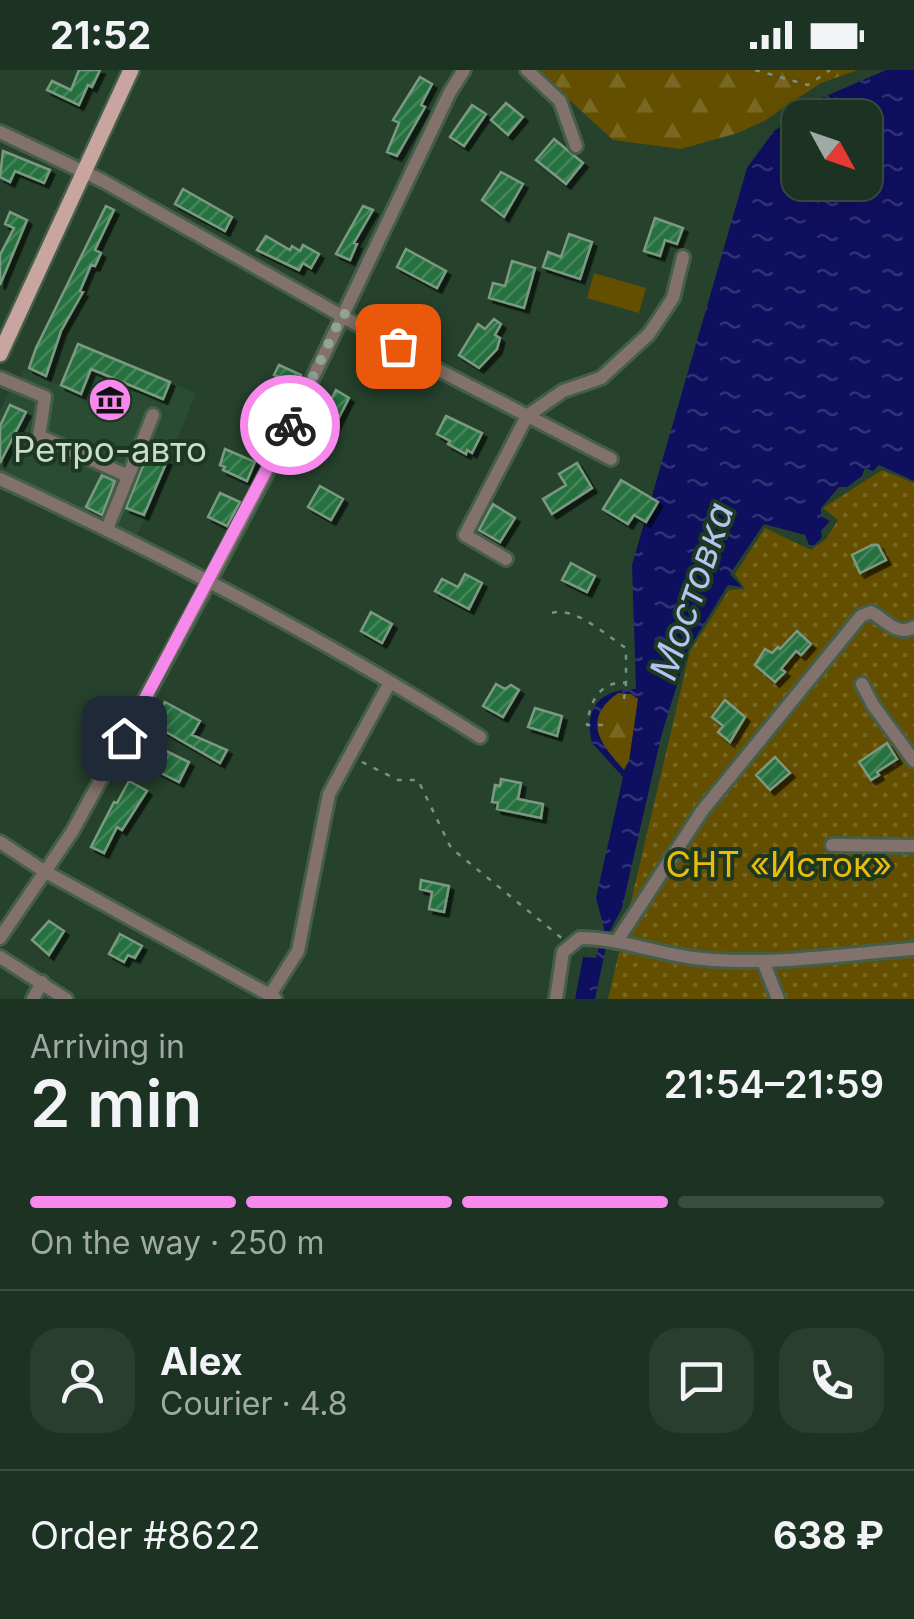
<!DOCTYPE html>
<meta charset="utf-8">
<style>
:root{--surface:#1c3222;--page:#293e2f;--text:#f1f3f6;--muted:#a0aaa5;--line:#3a4d40;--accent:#f788ec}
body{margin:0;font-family:Inter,sans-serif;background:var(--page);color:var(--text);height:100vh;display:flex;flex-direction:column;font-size:38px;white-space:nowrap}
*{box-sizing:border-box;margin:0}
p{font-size:32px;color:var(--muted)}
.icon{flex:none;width:55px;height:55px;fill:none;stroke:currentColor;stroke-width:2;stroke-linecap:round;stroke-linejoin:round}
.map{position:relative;height:929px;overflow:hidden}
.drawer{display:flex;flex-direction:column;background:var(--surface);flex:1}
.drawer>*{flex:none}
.needle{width:65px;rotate:130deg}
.fabs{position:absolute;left:782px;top:30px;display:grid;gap:20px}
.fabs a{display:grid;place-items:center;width:100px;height:100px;border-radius:20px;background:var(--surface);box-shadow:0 10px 40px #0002,0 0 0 2px var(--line);font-size:50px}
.pin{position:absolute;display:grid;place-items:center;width:85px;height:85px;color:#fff;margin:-42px;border-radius:20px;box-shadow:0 5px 15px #0006}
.courier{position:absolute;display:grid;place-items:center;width:100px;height:100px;margin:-50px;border:8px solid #f788ec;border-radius:50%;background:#fff;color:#222;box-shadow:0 2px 12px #0007}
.headline em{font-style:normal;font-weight:600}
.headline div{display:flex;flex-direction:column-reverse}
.headline{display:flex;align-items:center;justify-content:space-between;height:170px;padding:0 30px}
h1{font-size:65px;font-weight:600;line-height:75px}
.bar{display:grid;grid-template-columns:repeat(4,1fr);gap:15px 10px;align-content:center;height:120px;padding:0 30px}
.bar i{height:12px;border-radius:8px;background:var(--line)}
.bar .selected{background:var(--accent)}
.bar p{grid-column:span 4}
.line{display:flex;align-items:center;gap:25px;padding:0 30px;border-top:2px solid var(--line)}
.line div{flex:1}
.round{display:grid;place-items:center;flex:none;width:105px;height:105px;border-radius:30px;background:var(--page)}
.status{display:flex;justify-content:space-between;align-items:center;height:70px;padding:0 50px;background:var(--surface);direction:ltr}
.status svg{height:28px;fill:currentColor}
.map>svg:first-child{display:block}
.built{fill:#294c32}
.grass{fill:url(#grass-dots)}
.forest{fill:url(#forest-firs)}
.pitch{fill:#644f00}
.water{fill:url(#water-ripples);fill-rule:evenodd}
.building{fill:url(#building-hatch);stroke:#7b9a81;stroke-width:2.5;filter:url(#shadow)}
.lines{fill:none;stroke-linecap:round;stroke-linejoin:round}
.minor-casing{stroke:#445e4a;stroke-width:18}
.major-casing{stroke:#445e4a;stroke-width:20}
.path{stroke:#7c9280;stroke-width:2.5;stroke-dasharray:5 8;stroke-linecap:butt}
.minor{stroke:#82716d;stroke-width:12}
.major{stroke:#c8a59e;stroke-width:15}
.done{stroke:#91a595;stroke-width:10;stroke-dasharray:0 18}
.route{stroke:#f788ec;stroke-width:12}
.labels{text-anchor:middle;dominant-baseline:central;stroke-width:8;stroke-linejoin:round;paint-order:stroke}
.poi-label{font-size:35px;fill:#cbdbcd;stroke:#1c3823}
.park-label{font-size:35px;fill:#eabc09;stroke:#1c3823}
.water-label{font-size:38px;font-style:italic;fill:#b5c3f1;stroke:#1c3823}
</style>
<div class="status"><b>21:52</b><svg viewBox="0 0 49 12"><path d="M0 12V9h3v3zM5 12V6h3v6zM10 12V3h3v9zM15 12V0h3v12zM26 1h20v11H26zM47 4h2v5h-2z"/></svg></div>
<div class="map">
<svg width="914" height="929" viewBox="0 0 914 929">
<defs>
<pattern id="grass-dots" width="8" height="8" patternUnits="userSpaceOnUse" patternTransform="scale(2.5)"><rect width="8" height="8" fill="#644f00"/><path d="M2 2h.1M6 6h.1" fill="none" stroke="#796824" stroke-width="1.8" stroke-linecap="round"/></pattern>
<pattern id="forest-firs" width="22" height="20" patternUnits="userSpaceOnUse" patternTransform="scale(2.5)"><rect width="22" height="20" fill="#644f00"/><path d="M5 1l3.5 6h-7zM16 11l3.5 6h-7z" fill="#796824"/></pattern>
<pattern id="water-ripples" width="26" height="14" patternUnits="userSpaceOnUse" patternTransform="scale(2.5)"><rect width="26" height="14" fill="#0f0f60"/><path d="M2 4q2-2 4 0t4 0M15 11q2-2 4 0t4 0" fill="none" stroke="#313176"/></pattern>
<pattern id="building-hatch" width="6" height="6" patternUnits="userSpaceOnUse" patternTransform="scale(2.5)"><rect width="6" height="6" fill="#27713f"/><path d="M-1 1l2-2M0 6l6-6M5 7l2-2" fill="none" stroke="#45855a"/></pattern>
<filter id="shadow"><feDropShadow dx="4.5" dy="4.5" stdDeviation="0" flood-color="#0009"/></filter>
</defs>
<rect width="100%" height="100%" fill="#26422d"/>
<path class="built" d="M78,274L196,323L137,466L0,402V341L10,319L15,320L24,299L61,315Z"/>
<path class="grass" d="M882,400L914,413V929H608L690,581L729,520L745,519L735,504L765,458L811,480L826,469L838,450L823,438Z"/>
<path class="forest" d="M537,0H858L821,13L764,51L738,63L681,79L613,70Z
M618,623L631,624L639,629L629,691L625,701C602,675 580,651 618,623Z"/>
<path class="pitch" d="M594,203L646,218L639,243L587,228Z"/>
<path class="water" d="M886,0H914V411L879,395L873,401L865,398L862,406L847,417H839L821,438V446L830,451L821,461L822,468L814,475H809L805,465L764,454L730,504L742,517L728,515L688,580L662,663L622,838L609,863L595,929H575L583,887L596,888L604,858L596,828L623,707L592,673C583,636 602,619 636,619L632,495L747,98L774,61L817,30ZM800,48H865V112H800ZM618,623L631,624L638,629L629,691L624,700C601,675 580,650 618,623Z"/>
<path class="building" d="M79,0H100L92,17L88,15L79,35L47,20L52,11L71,20Z
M420,7L432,14L421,35L425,37L397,86L387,82L399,53L393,50Z
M506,33L523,47L508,65L491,50Z
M472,35L486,44L464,76L450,67Z
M554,69L583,93L566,114L536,90Z
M3,81L50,100L44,113L15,101L10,112L0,107Z
M501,102L523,114L504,147L482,130Z
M183,119L232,147L225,161L175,134Z
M106,136L114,140L95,180L101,183L95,196L91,195L80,221L83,222L61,261L46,306L29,298L36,278Z
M363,136L373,140L354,173L357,174L350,190L336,184Z
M10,142L27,150L0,215V185L14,158L5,154Z
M655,148L683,158L677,174L665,170L660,186L644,181Z
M569,164L592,172L580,209L543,197L548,182L561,187Z
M266,166L290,180L292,176L300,181L303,175L319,184L311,198L303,193L299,200L257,180Z
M406,179L446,201L437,218L397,197Z
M512,191L535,198L524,238L489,228L493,213L505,216Z
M494,249L501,254L495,265L500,268L497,279L479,298L459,285L478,254L485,259Z
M78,274L170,312L163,329L91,299L81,324L61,315Z
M279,295L301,305L290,331L276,325L283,309L274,305Z
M336,320L349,328L332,361L319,353Z
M10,335L26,342L0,393V356Z
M446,346L482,363L472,383L467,380L466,384L448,374L450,371L437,364Z
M225,379L255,392L247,411L223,400L225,397L220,395Z
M148,383L167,391L144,445L126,438Z
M577,393L592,418L552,444L543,429L566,415L559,404Z
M102,405L115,411L102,445L86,437Z
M621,410L658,432L646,452L634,445L628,454L603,439Z
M320,416L343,429L331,450L308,437Z
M220,423L240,432L227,456L208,447Z
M493,434L515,448L500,472L479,460Z
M872,475H878L886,490L860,503L852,485Z
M571,493L595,506L587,522L562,510Z
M465,504L482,513L469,539L435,521L442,509L458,517Z
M371,542L392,554L382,573L361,561Z
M797,561L811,574L801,585L796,581L781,599L785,602L775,612L755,595L765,579L772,583L778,577L780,579Z
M496,614L505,619L511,615L519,620L503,647L483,636Z
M725,630L745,647L730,672L718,662L723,656L712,647Z
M165,632L200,651L192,665L227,680L220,693L161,659L165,651L157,647Z
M535,638L562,646L557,666L528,657Z
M887,673L897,689L877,702L879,705L871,710L859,692Z
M164,680L189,692L179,712L143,694L149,682L160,688Z
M775,687L790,703L770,720L756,705Z
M501,709L521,713L518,729L543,734L541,748L497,739L498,733L492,732L495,715L500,716Z
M129,711L147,721L122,760L117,757L104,783L91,777L114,732L117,733Z
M421,810L449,816L444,842L429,839L432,822L420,819Z
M49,851L64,861L49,885L32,870Z
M120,864L142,876L135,888L128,885L124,892L109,884Z"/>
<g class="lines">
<g class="minor-casing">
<path id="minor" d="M527,0L560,31L576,76
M0,62L103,111L425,293L611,389
M0,308L45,327L39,366L128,406
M0,409C164,485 327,570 480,667
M107,459L153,345
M506,489L465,465L527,346L563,321L601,308L649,264L673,228L683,187
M862,614L873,635L914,691
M0,772L44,801L275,928
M832,775L914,776
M0,868L72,762L209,512L273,391L450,22L464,0
M617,871L702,741L861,546L871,542C886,550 897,567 914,557
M0,887L66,929
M763,891L778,929
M270,925L298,881L329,724L389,614
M33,929L42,912
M556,929L563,882L580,868C622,868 662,886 703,889C773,896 844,884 914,879"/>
</g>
<g class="major-casing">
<path id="major" d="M0,284L131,0"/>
</g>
<path class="path" d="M755,0L808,15L830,0
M552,543C575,536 607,566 626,578V613C599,611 590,632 587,655H603
M624,629L626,614
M362,692L398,710H418L451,778L564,870"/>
<use href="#minor" class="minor"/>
<use href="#major" class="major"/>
</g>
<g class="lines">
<path class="done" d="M290,355L343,243L398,276"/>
<path class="route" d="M124,668L290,355"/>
</g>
<defs>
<g id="museum-disc" transform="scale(2.25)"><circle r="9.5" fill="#f788ec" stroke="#1c3823"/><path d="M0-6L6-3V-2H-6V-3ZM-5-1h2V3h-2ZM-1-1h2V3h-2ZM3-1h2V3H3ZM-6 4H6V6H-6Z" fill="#111"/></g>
</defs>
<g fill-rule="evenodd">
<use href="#museum-disc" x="110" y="330"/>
</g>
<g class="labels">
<g class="poi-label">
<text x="110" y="379">Ретро-авто</text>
</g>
<g class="park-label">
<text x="779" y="794">СНТ «Исток»</text>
</g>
<g class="water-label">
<text transform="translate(691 521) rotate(-71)">Мостовка</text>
</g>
</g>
</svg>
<div class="fabs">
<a><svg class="needle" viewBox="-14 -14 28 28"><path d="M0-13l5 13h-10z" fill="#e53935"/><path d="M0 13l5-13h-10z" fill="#a0aaa5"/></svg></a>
</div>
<div class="pin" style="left:398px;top:276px;background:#ea580c"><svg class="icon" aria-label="bag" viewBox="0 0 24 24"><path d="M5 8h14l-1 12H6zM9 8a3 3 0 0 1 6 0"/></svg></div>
<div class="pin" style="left:124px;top:668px;background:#1f2937"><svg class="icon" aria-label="home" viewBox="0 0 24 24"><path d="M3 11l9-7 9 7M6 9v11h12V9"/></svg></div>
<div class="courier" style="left:290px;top:355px"><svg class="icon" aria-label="bike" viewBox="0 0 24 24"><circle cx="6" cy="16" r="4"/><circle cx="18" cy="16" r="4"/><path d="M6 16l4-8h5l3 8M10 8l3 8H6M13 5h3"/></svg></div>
</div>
<section class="drawer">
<div class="headline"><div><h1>2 min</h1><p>Arriving in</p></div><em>21:54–21:59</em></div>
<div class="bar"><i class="selected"></i><i class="selected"></i><i class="selected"></i><i></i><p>On the way · 250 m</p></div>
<div class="line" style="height:180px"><a class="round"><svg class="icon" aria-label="person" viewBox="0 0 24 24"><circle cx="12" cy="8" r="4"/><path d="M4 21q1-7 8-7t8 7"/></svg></a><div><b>Alex</b><p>Courier · 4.8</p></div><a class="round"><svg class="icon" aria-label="chat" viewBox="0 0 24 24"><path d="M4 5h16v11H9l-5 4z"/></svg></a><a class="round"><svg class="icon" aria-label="phone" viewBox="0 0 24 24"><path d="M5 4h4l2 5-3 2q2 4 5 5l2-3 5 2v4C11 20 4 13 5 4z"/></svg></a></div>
<div class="line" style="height:130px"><div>Order #8622</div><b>638 ₽</b></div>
</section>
